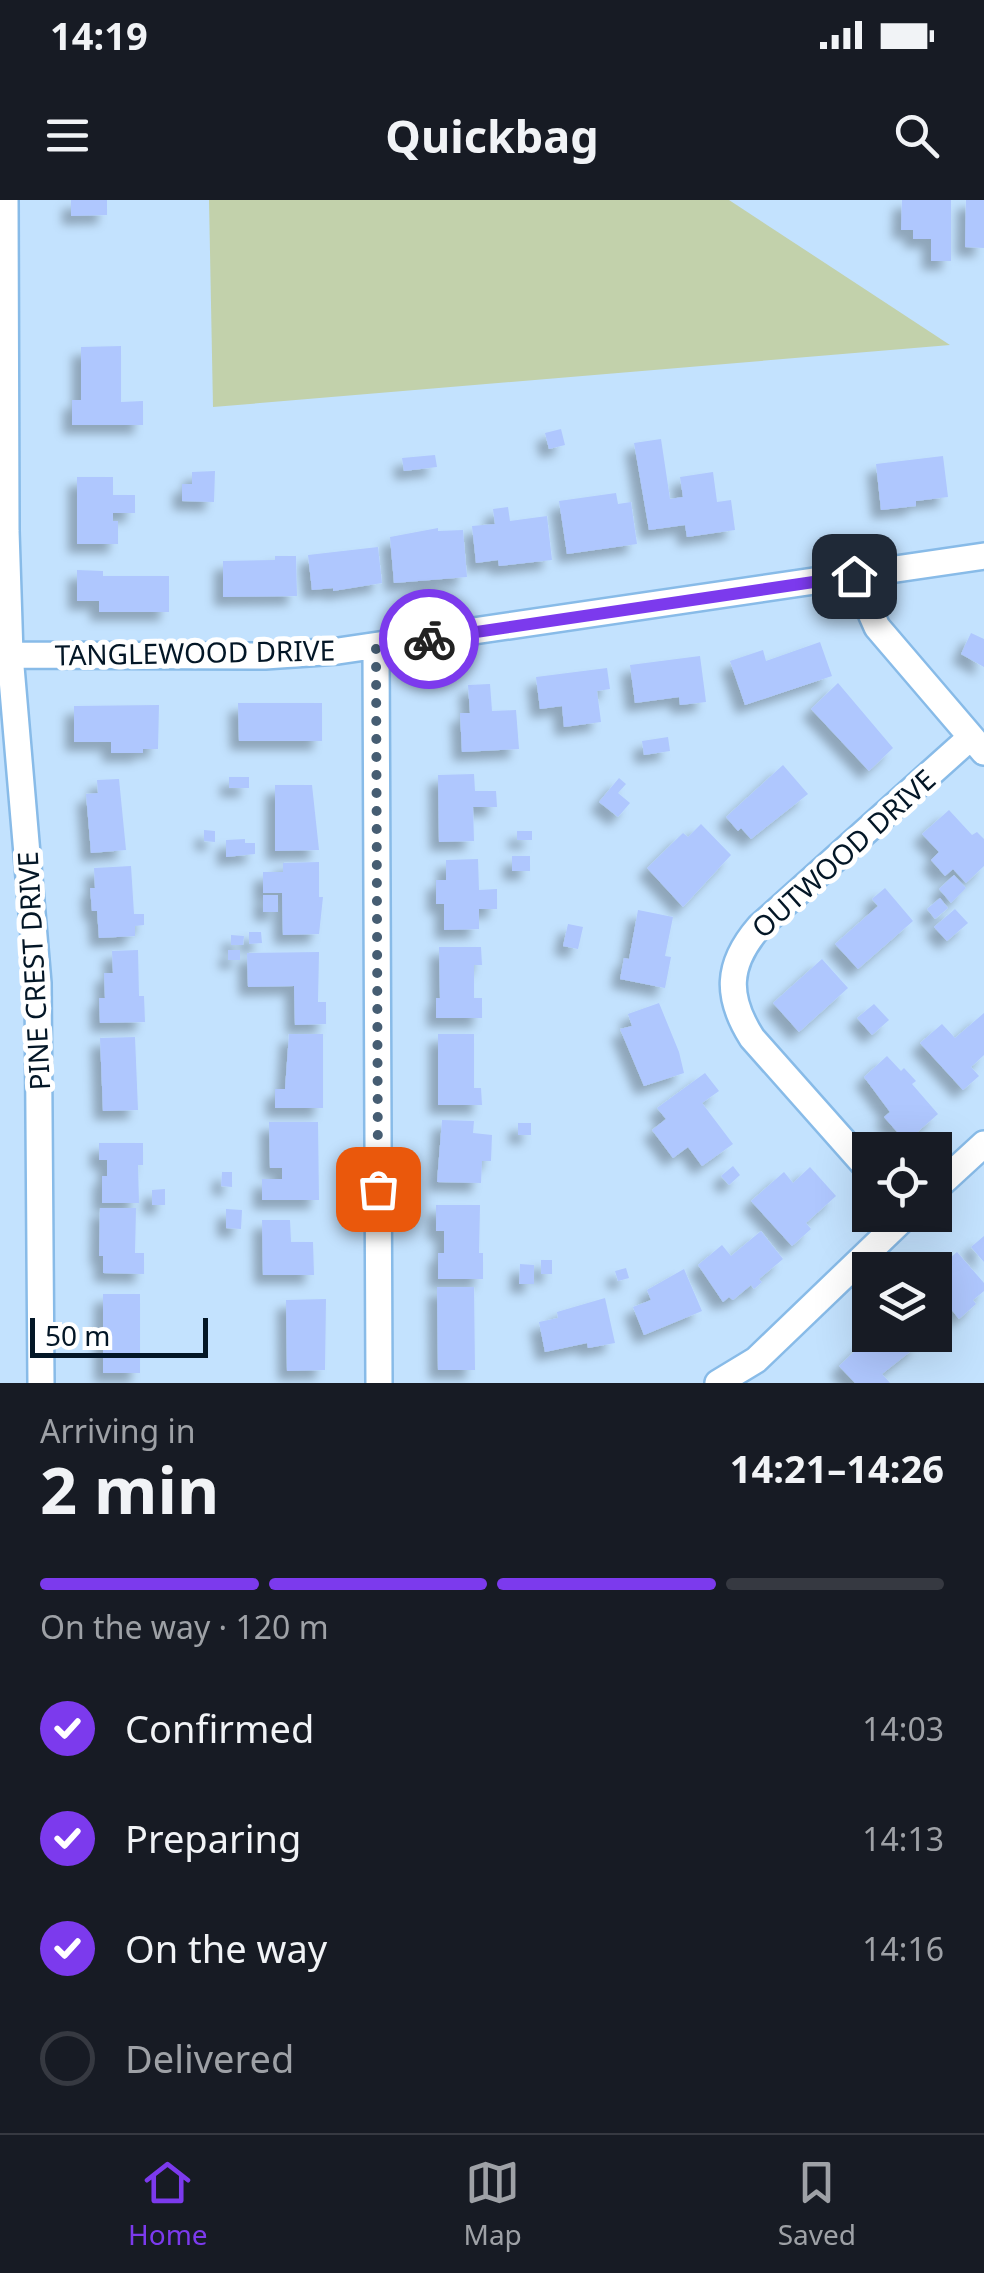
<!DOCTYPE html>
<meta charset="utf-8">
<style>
:root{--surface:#171b24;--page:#242831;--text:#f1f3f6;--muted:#9ea1a6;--line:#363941;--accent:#7c3aed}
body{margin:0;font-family:"Noto Sans",sans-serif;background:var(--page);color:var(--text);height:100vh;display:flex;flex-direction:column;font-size:38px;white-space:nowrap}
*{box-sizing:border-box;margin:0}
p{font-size:32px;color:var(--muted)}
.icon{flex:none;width:55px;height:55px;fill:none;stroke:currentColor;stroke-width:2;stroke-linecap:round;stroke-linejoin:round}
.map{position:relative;height:1183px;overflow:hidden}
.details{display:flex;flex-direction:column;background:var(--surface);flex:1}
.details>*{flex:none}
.fabs{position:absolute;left:852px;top:932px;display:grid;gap:20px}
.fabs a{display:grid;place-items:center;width:100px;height:100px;border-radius:0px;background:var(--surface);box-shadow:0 10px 40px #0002;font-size:50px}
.scale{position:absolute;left:30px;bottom:25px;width:178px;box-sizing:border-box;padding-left:10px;border:5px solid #031626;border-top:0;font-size:28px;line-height:35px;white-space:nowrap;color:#031626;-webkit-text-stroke:8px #fff;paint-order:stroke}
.pin{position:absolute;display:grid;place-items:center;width:85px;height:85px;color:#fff;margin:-42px;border-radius:20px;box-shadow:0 5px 15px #0006}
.courier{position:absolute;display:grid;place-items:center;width:100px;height:100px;margin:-50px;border:8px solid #7c3aed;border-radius:50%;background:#fff;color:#222;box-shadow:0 2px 12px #0007}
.headline em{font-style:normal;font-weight:700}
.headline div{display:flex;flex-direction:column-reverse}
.headline{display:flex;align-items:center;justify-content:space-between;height:170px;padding:0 40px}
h1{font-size:65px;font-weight:700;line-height:75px}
.bar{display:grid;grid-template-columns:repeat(4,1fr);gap:15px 10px;align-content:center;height:120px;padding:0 40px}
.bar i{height:12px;border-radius:8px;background:var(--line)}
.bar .on{background:var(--accent)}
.bar p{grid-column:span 4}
ol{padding:0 40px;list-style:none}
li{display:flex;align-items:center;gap:30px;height:110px}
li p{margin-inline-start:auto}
li .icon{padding:10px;border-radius:50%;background:var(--accent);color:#fff;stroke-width:4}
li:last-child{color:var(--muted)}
li i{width:55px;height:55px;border:5px solid var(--line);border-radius:50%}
.status{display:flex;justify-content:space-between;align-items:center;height:70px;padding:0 50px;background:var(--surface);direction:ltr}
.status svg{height:28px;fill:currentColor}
header{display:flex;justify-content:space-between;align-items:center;height:130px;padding:0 40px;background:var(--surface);font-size:45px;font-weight:700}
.tab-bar{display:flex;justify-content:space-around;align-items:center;height:140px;border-top:2px solid var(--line);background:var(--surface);font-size:28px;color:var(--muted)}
.tab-bar a{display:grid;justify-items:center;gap:5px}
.tab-bar .on{color:var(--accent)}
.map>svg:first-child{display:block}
.green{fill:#c2d1ab}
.building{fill:#afc7fe;filter:url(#shadow)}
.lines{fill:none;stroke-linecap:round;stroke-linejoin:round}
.street-casing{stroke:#88bbe8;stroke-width:30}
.street{stroke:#fff;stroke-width:25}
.done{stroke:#465d72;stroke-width:10;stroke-dasharray:0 18}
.route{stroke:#7c3aed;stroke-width:12}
.labels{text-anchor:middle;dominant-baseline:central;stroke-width:10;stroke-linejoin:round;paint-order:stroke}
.street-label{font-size:28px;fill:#031626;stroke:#fff}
</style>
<div class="status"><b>14:19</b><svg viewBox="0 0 49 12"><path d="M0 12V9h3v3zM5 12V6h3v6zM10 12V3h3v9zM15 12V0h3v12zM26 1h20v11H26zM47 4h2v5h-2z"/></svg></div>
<header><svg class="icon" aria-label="menu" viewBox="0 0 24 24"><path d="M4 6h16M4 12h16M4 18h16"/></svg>Quickbag<svg class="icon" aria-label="search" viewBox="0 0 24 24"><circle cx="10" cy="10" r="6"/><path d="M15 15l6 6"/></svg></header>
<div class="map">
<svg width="984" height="1183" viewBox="0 0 984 1183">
<defs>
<filter id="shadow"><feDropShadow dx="-9" dy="9" stdDeviation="5" flood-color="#0004"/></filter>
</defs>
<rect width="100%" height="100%" fill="#c3e2fe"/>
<path class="green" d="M209,0H729L950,145L213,207Z"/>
<path class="building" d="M71,0H107V15L71,16Z
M902,0H951V61H931V39H913V30H901Z
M966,0H984V48L965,47Z
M121,146V202L143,201V225H72V200H81V147Z
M561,229L565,245L549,249L545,233Z
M661,239L670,299L683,297L680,277L713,272L717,302L731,300L735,330L687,337L685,325L649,330L634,243Z
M435,255L437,267L404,271L402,258Z
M943,256L948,297L916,301V306L881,310L876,264Z
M215,271L214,302L182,301V284H192V272Z
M77,277H113V295H135V313H113V321H118V344H77Z
M616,293L618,304L631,302L637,344L567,354L559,301Z
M508,307L510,321L547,316L552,360L499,366L498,360L476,363L472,326L495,324L493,309Z
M438,328V331L463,330L467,377L394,383L390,337Z
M378,347L382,383L333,391V388L312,390L308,355Z
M275,356H296L297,396L223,397V361L275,360Z
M77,370L103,371V376H169V412H99V401H77Z
M971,433L984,439V467L961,454Z
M820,442L832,476L745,505L730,461L763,450L766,461Z
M700,456L706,502L680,505L679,497L635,503L630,465Z
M607,468L610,489L597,491L601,522L564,527L562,506L540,509L536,477Z
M838,483L893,548L869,571L811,509Z
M490,484L492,511L516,510L519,549L462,552L460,513H470L468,485Z
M238,503H322V541H239Z
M159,505L158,549H143V553H111V542H74V506Z
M668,537L670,551L644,555L642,541Z
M783,565L808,594L751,639L741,628L738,631L726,617Z
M474,574L475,591H496L497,607H473L474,641L439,642L438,575Z
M229,577H249V588H229Z
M619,578L626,584L618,593L630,603L618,617L599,602Z
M119,579L126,650L91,653L86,594L98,593L97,580Z
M275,585H312L319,650L275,651Z
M949,610L972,635L977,632L984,639V666L966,683L953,669L945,676L931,660L939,652L922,634Z
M701,624L731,655L683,707L647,668L683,633L688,637Z
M204,630L215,631V642L204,641Z
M517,631H532V640H517Z
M245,639V643H255V654L226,657V640Z
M512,656H530V671H512Z
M478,659L479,690L497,689V709H479V729L444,730V704H436V680H446V660Z
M319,662V697H323L319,734L283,735L282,693H263V672H283V663Z
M131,666L134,714H144V725L135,726V736L99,738L97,711H92L90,688H95L94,668Z
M954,675L966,688L951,703L939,689Z
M885,688L913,721L858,769L835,744L878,706L872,699Z
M263,695H278V712H263Z
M940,698L948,708L935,719L927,709Z
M955,709L968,723L947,741L934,727Z
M638,710L673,717L665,756L671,757L665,788L620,779L624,758L629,759Z
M568,724L583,727L578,749L563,746Z
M249,732H261L262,743L249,744Z
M231,735L244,736L243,745H231Z
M439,747H481L482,765H474V798H482V818H436V798H440Z
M138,750L139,796H144L145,822L100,823L99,798H105L104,773H113L112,751Z
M228,750H240V760H228Z
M319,752L318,802H326V824L295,825L294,786L248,787L247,753Z
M822,759L848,788L799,832L773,803Z
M659,803L679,852L684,873L644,886L620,829L632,826L628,814Z
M874,804L889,820L872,835L857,818Z
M984,813V855L971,867L979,876L963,890L920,843L942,824L955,838Z
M289,834H323V908H275V889H285Z
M438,834H474V888H481L482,905H438Z
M135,837L138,910L103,911L100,838Z
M887,856L901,871L904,868L916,881L912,884L938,914L906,942L884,917L890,912L864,877Z
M705,873L719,891L702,903L733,944L702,966L688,947L673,958L652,930L666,919L657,908Z
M442,920L474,921L473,933L492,935L491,961H482L481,983L437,982Z
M269,922H318L319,1000H262V979H282V968H270Z
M518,923H531V935H518Z
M99,943H143V965H138L139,1003H102V976H107V960H99Z
M733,966L740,975L729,985L721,976Z
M810,967L836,996L806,1023L811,1029L792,1046L751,1001L784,972L793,983Z
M222,972H232V987L221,986Z
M165,989V1005H152V990Z
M436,1005H480L479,1053H483V1079H438V1053H444V1031H436Z
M100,1008H136L135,1053H144V1074L103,1073V1056H99Z
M226,1009L242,1010L241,1029L226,1028Z
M262,1020H290L291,1042H313L314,1075H263Z
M761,1031L783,1059L759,1079L762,1082L754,1089L751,1085L733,1100L729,1097L723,1102L698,1065L722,1045L731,1056Z
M984,1036V1062L971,1047Z
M957,1052L984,1083V1091L973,1100L976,1104L959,1119L951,1109L935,1123V1071Z
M541,1060H552V1074H541Z
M520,1064L534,1065V1084H519Z
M626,1068L629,1078L618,1081L615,1071Z
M684,1069L702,1111L644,1135L633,1107L651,1100L647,1090Z
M437,1087H474L475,1170H438Z
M103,1094H140V1173H103Z
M605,1098L615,1143L588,1148L587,1143L545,1152L539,1122L558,1118L557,1112Z
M326,1099L325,1170L287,1171L286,1100Z
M872,1135H912L920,1144L882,1174L890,1183H855L839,1166Z"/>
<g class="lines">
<g class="street-casing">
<path id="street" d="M5,0L6,331L10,455L38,783L41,1183
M854,375L877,427L984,552
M376,446L379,1183
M0,455L265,456L338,451L984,356
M870,971L752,838C726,797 726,765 759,727L971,537
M935,989L984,944
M718,1183L756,1160L907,1015"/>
</g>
<use href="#street" class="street"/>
</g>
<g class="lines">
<path class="done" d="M378,989L376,446L429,439"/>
<path class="route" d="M429,439L854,376"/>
</g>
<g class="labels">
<g class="street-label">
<text transform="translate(195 452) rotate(-1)">TANGLEWOOD DRIVE</text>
<text transform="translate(843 653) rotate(-42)">OUTWOOD DRIVE</text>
<text transform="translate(33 771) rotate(-93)">PINE CREST DRIVE</text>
</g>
</g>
</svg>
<div class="fabs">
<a><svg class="icon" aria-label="locate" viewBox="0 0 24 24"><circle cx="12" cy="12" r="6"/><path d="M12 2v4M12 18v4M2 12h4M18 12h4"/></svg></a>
<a><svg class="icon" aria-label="layers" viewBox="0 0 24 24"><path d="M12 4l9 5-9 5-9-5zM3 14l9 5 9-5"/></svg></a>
</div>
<div class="scale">50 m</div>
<div class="pin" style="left:378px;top:989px;background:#ea580c"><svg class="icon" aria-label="bag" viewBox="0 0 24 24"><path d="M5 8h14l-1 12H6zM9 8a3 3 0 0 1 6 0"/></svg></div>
<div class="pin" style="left:854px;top:376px;background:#1f2937"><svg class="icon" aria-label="home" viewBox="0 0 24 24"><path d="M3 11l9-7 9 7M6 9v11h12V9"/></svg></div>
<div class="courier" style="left:429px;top:439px"><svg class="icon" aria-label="bike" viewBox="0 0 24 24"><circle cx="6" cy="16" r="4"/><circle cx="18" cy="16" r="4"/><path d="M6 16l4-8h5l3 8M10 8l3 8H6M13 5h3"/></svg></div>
</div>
<section class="details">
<div class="headline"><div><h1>2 min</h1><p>Arriving in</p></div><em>14:21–14:26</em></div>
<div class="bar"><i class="on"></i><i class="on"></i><i class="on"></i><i></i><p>On the way · 120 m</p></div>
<ol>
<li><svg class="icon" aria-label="check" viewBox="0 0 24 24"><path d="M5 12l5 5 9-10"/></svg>Confirmed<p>14:03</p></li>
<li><svg class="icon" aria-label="check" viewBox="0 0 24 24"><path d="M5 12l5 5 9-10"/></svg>Preparing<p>14:13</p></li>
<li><svg class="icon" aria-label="check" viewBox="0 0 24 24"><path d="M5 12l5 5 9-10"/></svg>On the way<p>14:16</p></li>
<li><i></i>Delivered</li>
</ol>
</section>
<nav class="tab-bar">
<a class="on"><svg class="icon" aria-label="home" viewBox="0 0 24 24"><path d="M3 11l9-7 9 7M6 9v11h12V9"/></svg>Home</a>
<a><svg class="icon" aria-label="map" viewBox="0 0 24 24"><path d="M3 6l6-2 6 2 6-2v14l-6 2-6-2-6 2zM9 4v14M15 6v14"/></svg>Map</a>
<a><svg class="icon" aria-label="saved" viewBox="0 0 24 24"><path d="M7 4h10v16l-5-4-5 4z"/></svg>Saved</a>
</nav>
